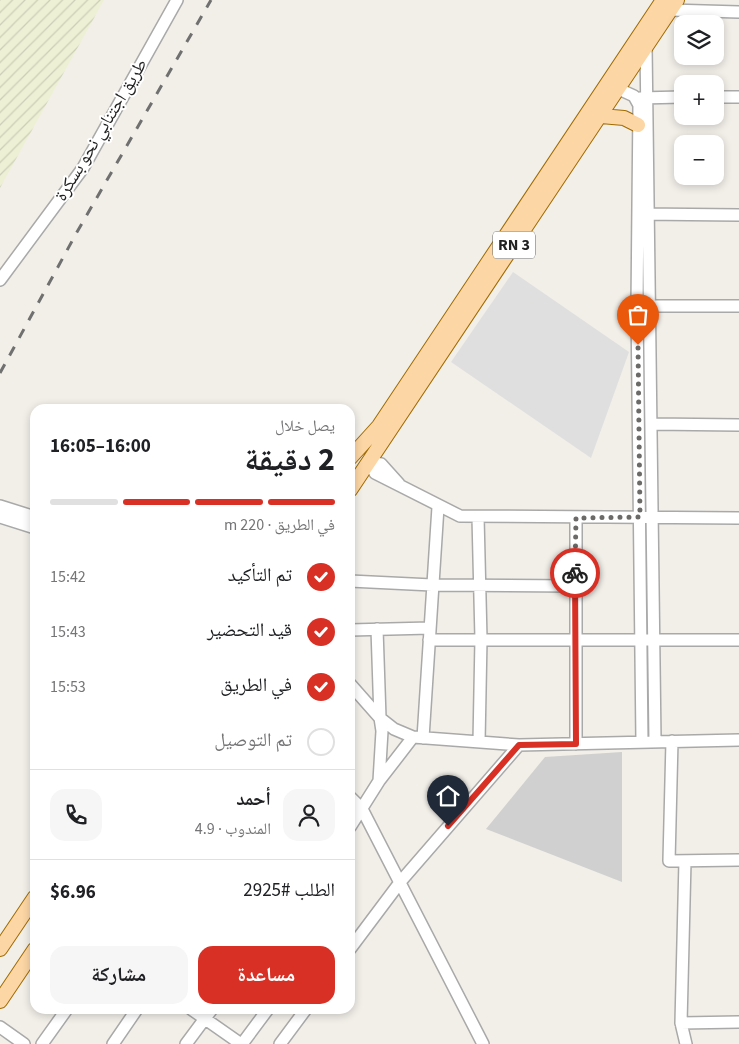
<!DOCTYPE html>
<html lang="ar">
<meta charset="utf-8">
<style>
:root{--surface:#fff;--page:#f6f6f6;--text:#202124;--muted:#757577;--line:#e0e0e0;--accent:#d93025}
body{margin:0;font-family:"Source Sans 3","Noto Naskh Arabic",sans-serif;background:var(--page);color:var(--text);direction:rtl;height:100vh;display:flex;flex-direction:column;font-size:19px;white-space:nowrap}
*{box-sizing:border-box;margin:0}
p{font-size:16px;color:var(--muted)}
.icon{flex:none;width:28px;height:28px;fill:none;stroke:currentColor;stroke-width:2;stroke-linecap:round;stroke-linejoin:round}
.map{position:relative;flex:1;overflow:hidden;direction:ltr}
.panel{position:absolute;left:30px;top:404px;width:325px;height:610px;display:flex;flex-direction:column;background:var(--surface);border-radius:15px;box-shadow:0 2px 8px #0003;direction:rtl}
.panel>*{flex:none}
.buttons{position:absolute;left:674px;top:15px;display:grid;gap:10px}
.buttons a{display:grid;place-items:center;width:50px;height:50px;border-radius:10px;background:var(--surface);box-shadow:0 2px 8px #0003;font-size:25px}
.pin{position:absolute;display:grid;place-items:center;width:42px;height:42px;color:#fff;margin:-51px -21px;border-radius:50% 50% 50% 0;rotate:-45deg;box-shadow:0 0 5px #0007}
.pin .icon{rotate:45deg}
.courier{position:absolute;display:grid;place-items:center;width:50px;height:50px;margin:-25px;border:4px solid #d93025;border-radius:50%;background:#fff;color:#222;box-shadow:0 1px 6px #0007}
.head em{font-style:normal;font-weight:700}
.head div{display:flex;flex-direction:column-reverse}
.head{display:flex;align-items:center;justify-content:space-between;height:85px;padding:0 20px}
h1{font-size:32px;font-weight:700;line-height:38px}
.bar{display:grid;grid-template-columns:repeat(4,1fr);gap:8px 5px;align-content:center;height:60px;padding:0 20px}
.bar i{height:6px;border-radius:4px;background:var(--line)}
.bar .selected{background:var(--accent)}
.bar p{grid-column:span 4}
.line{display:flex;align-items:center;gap:12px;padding:0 20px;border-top:1px solid var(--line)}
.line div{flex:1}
.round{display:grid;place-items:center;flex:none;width:52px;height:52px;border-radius:15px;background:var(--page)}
ol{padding:0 20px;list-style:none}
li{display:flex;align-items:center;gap:15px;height:55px}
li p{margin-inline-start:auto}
li .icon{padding:5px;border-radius:50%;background:var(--accent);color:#fff;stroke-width:4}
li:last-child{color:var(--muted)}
li i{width:28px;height:28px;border:2px solid var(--line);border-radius:50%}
.cta{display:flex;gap:10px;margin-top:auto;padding:10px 20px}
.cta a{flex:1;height:58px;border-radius:15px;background:var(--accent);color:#fff;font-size:20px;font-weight:700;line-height:58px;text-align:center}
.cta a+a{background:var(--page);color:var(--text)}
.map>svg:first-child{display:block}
.residential{fill:#e0dfdf}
.religious{fill:#d0d0d0}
.farmland{fill:url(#farmland-furrows)}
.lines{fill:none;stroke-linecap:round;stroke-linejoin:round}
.minor-casing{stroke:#a9a9a9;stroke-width:14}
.major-casing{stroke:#a06b00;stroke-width:16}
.minor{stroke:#fff;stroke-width:11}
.major{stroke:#fcd6a4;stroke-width:14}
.rail{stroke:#707070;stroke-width:3;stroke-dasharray:10 10;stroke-linecap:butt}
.done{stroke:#6b6a68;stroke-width:5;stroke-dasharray:0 9}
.route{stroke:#d93025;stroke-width:6}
.labels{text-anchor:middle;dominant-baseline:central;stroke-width:4;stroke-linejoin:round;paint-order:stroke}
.shield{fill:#fff;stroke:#646464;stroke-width:1}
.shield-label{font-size:16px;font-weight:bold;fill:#222}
.street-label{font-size:18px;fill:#222;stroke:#fff}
</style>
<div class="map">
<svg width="739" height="1044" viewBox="0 0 739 1044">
<defs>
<pattern id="farmland-furrows" width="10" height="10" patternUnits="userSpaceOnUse" patternTransform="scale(1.25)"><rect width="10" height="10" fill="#eef0d5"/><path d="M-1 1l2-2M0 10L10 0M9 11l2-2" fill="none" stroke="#ccceb7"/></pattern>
</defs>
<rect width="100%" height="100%" fill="#f2efe9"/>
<path class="residential" d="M513,272L629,352L591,458L451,362Z"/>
<path class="religious" d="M622,752V882L486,829L545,757Z"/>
<path class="farmland" d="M0,0H104L0,188Z"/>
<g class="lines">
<g class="minor-casing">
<path id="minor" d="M670,10L739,12
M646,46L655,741
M612,86L634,96L639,105L637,306L642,742
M715,97H739
M640,98L682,97
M641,214L739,215
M0,280L83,168L177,0
M643,306H739
M652,424L739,425
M399,484L381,464L369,462L375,473L460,516L739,518
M0,506L35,517
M0,517L35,528
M478,517L481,639L479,742
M350,581L432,585L574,586
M377,629L380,718L394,729L413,737L519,745L739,740
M350,630L430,628
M429,640H739
M350,684L380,718L382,731L379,781L350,827
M423,738L438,507
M672,741L669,861L739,860
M576,744V518
M379,781L413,737
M350,797L362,809L483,1044
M685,861L681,1023L739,1022
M350,949L401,881L519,745
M191,1009L241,1044
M681,1023L686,1044
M0,1027L24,1044
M42,1044L67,1009
M113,1044L137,1009
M186,1044L212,1009
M242,1044L268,1009
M280,1044L306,1009"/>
</g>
<g class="major-casing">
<path id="major" d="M601,116L624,118L638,125
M350,458L379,426L663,0
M350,490L677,0
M0,949L35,897
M0,1001L35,949"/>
</g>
<use href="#minor" class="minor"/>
<use href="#major" class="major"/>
<path class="rail" d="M0,373L77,232L211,0"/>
</g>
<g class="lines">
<path class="done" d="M575,573L576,518L640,517L638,345"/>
<path class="route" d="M448,826L519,745L576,744L575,573"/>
</g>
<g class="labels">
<rect class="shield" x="493" y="231.5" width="42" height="27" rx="4"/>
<g class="shield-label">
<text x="514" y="245">RN 3</text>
</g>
<g class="street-label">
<text transform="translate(101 130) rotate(-59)">طريق اجتنابي نحو بسكرة</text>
</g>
</g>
</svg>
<div class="buttons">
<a><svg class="icon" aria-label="layers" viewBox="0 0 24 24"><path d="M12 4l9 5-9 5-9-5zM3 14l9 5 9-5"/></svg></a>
<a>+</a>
<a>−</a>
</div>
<div class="pin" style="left:638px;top:345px;background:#ea580c"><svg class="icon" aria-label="bag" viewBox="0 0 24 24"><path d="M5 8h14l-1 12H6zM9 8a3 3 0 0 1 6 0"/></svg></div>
<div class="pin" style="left:448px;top:826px;background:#1f2937"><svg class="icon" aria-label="home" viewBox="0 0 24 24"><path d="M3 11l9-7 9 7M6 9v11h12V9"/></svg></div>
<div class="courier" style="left:575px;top:573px"><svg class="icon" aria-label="bike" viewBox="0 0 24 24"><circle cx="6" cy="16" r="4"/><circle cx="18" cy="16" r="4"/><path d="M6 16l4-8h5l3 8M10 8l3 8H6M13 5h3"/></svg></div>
<section class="panel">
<div class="head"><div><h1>2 دقيقة</h1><p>يصل خلال</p></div><em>16:00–16:05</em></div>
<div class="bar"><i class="selected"></i><i class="selected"></i><i class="selected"></i><i></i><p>في الطريق · 220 m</p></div>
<ol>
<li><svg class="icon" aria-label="check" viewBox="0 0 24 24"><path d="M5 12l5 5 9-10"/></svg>تم التأكيد<p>15:42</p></li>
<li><svg class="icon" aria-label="check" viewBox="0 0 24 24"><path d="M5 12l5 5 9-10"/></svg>قيد التحضير<p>15:43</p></li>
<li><svg class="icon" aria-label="check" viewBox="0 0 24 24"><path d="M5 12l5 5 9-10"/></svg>في الطريق<p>15:53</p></li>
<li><i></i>تم التوصيل</li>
</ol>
<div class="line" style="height:90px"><a class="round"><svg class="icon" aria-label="person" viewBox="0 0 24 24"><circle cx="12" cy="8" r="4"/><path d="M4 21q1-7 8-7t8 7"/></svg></a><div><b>أحمد</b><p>المندوب · 4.9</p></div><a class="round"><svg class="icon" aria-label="phone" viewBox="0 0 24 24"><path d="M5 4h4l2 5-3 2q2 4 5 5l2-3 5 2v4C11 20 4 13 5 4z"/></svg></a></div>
<div class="line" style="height:65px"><div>الطلب #2925</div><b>$6.96</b></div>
<div class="cta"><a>مساعدة</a><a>مشاركة</a></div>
</section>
</div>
